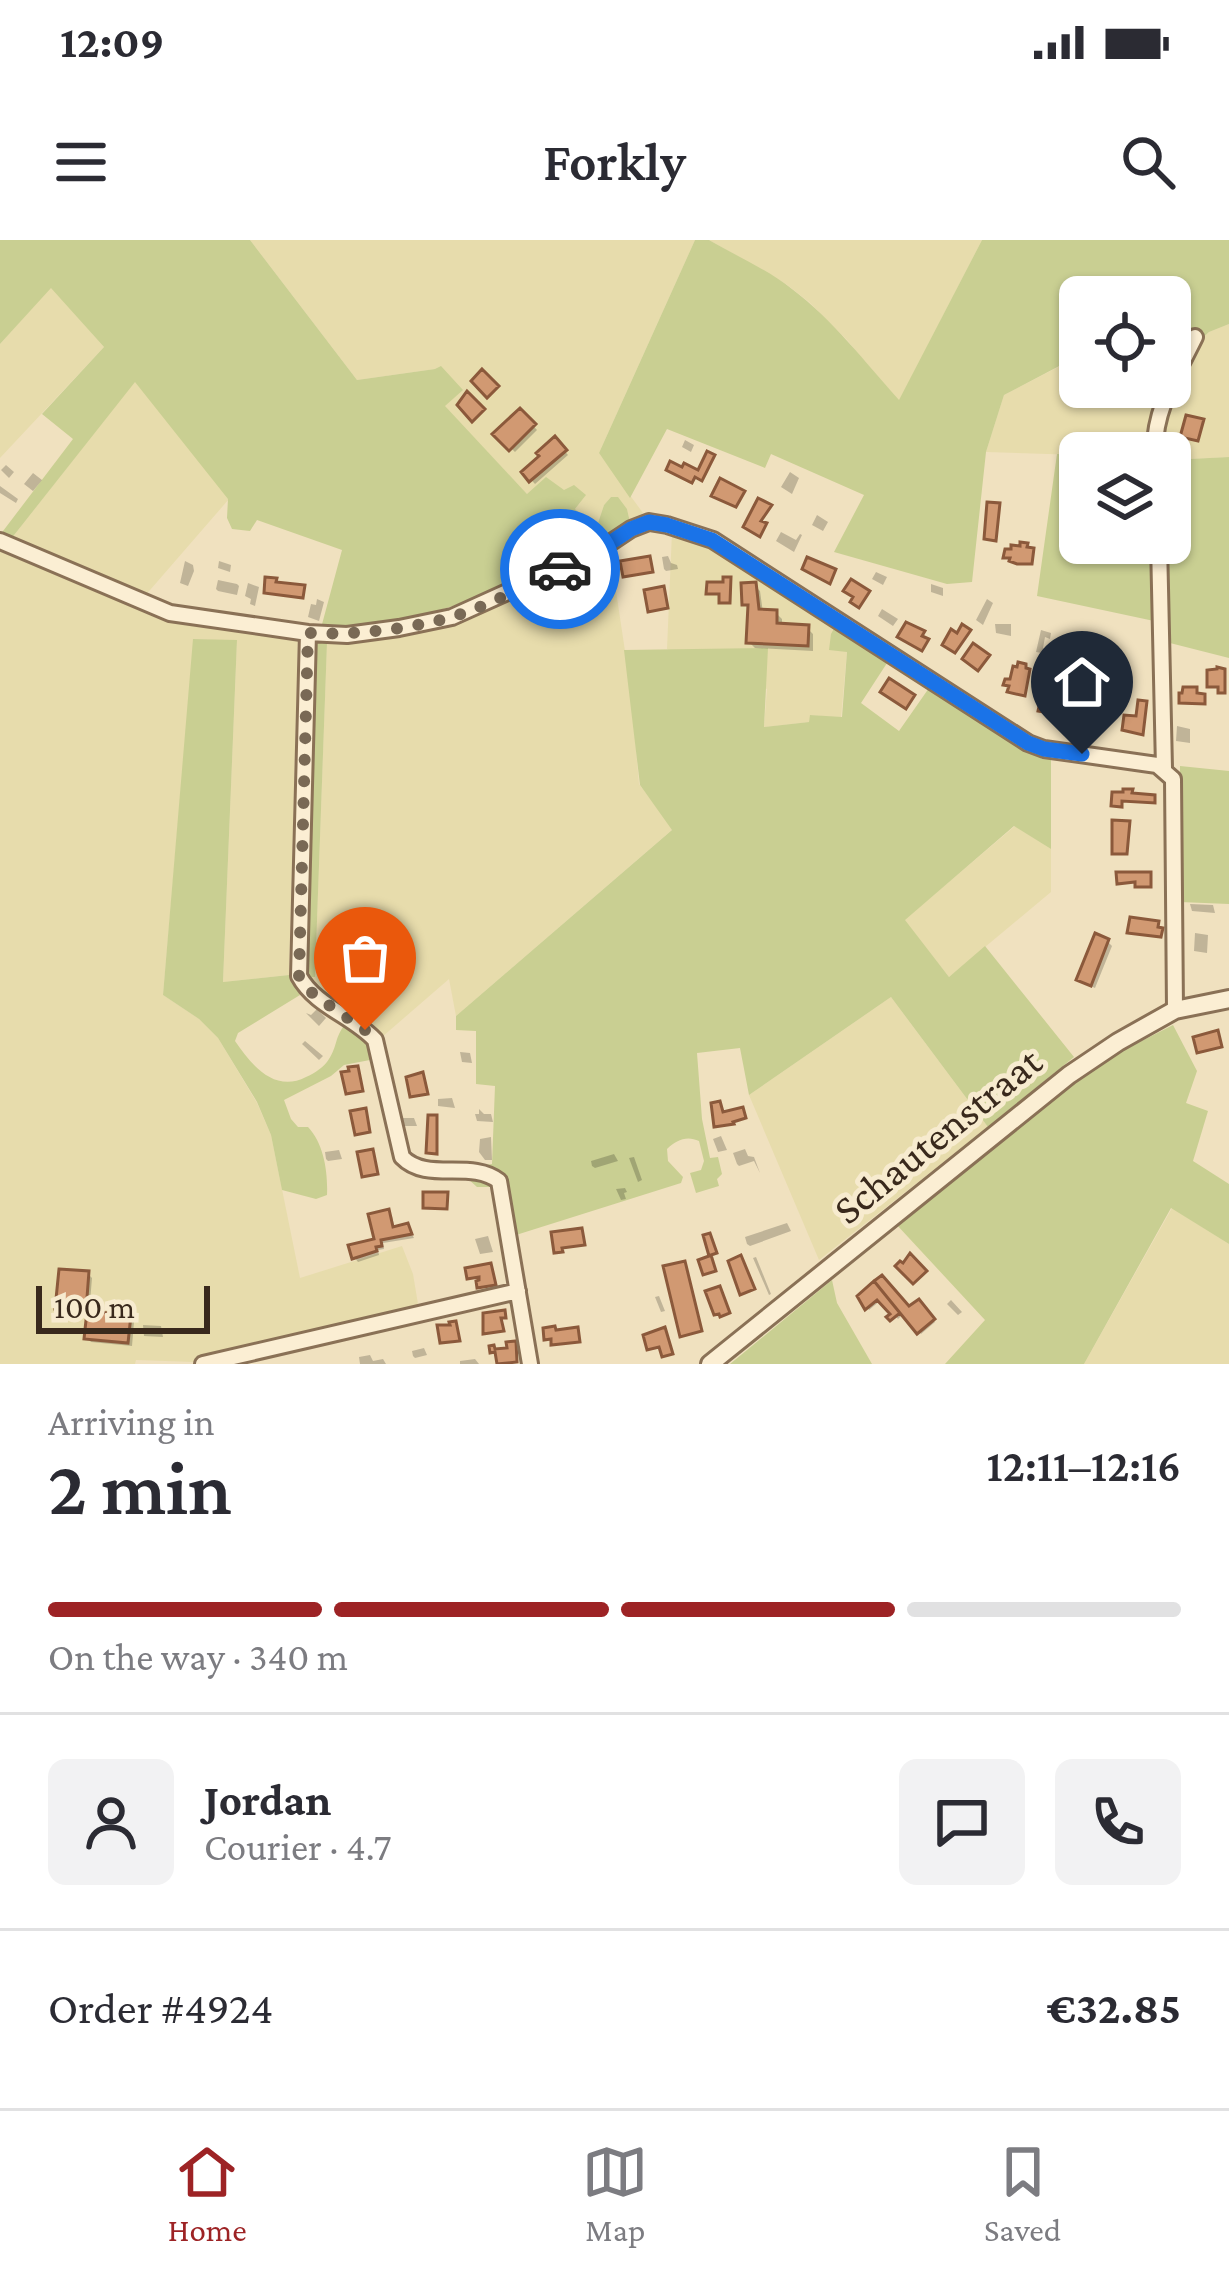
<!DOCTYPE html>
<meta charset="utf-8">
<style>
:root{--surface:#fff;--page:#f2f2f3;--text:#2b2b33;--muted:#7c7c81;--line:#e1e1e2;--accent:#9d2325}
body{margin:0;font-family:"Crimson Pro",serif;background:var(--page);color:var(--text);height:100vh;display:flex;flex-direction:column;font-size:45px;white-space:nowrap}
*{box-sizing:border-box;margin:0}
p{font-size:39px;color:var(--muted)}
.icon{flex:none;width:66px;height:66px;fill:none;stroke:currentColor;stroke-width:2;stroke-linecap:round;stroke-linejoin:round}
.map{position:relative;height:1124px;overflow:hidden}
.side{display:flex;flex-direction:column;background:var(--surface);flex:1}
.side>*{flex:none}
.fabs{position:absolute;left:1059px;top:36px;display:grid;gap:24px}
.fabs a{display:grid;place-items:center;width:132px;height:132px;border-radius:18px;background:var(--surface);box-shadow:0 3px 9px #0004;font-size:60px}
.scale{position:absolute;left:36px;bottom:30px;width:174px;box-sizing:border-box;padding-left:12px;border:6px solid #39291c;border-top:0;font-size:33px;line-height:42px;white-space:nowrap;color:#39291c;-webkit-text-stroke:9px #f7ebcf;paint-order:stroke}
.pin{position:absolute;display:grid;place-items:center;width:102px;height:102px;color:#fff;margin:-123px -51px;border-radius:50% 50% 50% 0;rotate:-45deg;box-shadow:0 0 12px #0007}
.pin .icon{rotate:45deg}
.courier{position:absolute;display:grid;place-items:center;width:120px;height:120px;margin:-60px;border:9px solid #1a73e8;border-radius:50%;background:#fff;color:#222;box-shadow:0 3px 15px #0007}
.head em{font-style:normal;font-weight:600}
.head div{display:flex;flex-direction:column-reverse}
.head{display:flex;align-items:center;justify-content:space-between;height:204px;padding:0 48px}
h1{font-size:78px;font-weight:600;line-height:90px}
.bar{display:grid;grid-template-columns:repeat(4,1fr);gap:18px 12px;align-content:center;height:144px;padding:0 48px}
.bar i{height:15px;border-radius:9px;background:var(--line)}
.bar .selected{background:var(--accent)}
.bar p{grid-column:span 4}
.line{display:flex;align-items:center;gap:30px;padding:0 48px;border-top:3px solid var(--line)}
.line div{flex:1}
.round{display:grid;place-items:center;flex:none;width:126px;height:126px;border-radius:18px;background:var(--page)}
.status{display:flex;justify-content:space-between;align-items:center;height:84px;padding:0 60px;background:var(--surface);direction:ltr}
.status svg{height:33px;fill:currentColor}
header{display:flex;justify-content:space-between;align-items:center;height:156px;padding:0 48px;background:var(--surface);font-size:54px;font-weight:600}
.tabs{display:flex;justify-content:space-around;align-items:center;height:168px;border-top:3px solid var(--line);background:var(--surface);font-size:33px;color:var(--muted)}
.tabs a{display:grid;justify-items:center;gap:6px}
.tabs .selected{color:var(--accent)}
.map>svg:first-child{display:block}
.farmland{fill:#e7dcac}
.green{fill:#c9cf92}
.shadow{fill:#0003}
.building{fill:#d19972;stroke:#8b593b;stroke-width:3}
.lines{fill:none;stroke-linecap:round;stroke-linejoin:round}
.minor-casing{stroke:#8a7156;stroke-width:20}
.tertiary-casing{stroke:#8a7156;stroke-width:22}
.minor{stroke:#fbeed3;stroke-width:14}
.tertiary{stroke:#fbeed3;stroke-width:16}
.done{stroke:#796955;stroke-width:12;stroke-dasharray:0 21.6}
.route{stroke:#1a73e8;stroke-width:15}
.labels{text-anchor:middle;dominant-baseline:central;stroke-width:10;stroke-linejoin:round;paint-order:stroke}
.street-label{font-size:42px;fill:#39291c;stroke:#f7ebcf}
</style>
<div class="status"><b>12:09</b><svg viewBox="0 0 49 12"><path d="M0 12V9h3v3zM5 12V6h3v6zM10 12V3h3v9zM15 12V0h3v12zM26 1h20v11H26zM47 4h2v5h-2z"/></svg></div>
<header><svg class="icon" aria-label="menu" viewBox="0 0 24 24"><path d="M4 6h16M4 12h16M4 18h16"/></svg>Forkly<svg class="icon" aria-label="search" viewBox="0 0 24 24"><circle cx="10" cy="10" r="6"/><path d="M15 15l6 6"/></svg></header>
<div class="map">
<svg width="1229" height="1124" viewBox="0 0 1229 1124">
<rect width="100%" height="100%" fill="#f0e1bf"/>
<path class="farmland" d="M250,0H695L599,213L643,273L630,282L627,269L611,257L604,265L598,283L591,284L575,269L585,256L564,250L527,254L444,166L435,129L357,140Z
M709,0H982L899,161L846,99L809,62L786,44Z
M51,47L104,107L0,218V104Z
M1229,84V217L1170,220V213H1161L1162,185L1167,166L1197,103L1209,92Z
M1080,122V147H1155L1161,150L1150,188L1149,213L1080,215L986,212L1004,155L1066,123Z
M135,141L229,259L144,357L11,299Z
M672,292L727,315L836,385L847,411L841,478L811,475L809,482L764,487L767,449L667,409Z
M0,308L176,381L298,397L289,735L223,742L237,401L194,399L163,755L199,779L218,798L257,863L271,895L300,1038L402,1006L413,1034L419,1070L194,1122L136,1120L135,1124H0Z
M610,311L631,451L639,544L673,589L456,776L449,739L382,797L361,776L313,748L304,737L315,736L327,403L423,392L458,383L498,367Z
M1015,586L1051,609V652L949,737L904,680Z
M891,757L988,887L819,1020L749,855Z
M1172,968L1229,1004V1124H1084Z"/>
<path class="green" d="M0,0H250L357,140L435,129L441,126L463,150L445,166L527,254L546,237L564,250L574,245L586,255L575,269L591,284L598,283L604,265L611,257H618L627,269L630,282C605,302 576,314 547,328C474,363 403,387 321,388L342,310L257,280L250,291L232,289L227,278L228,259L135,142L11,299L0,295L73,199L42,174L104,107L51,48L0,104Z
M695,0H709C736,16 767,29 792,49C833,80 865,122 899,160L982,0H1229V84L1209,92L1197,103L1170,89V57H1080V122L1065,123L1004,155L986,212L972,342L947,344L834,312L864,255L771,214L765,228L667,189L630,258L599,213Z
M1057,214L1080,215V303H1151L1154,381L1037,356Z
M1229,217V418L1166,402L1164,303H1170V220Z
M836,385L889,420L861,463L899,491L929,448L996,493L1051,520V609L1014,586L905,680L949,737L985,706L1074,817L988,887L891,757L749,855L740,808L697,813L702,879L710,918L718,917L722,934L717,939L719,946L696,953L690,933L701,930L704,921L699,901C687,895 676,900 667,909L668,921L683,937L681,943L516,995L515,986L504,988L493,947H477L467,938L472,926L492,924L495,846L476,844V791L456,790V776L672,590L640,545L624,410L768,408L764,487L809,482L810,475L842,477L847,412L829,410L831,394Z
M193,399L237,400L223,742L289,735L300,755L238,793L235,801C252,826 275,853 306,837C315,833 324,827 329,819C338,805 334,798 346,783L369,799L375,819L344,825L331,836L284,860L291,879L298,887H308C324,904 328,932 327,955L316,959L282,950L271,895L257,862L218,798L199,779L163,755Z
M312,403H327L315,737H304Z
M1180,526L1229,531V664L1180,662Z
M1173,785L1197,831L1186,863L1208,871L1193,921L1229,944V1004L1171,968L1084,1124H945L985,1080L896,984L1070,846L1122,811Z
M832,1040L837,1063L872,1124H730Z"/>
<path class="shadow" d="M520,172L537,190L515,212L497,194Z
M555,200L568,215L535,244L525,233L544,217Z
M685,200L694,205L691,212L682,207Z
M6,225L14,232L9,238L1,230Z
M790,232L799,238L792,254L781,247Z
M33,233L42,240L33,251L24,244Z
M0,246L18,259L16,263L0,253Z
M817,275L828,282L823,291L812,285Z
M781,292L796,300L800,294L802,295L794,312L776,301Z
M668,316L671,323L677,325L678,329L666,331L664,329L662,317Z
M185,321L193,325L194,331L188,346L180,343Z
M219,321L231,325L230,332L218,328Z
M876,332L887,337L883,345L872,339Z
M218,340L237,344L239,346L237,355L218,351L216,349Z
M248,343L259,347L255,366L250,364L251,359L245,356Z
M931,344L943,348V356L931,352Z
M754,345L760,351L763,373H776L782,379V387L807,388L813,394V411L755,408L749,402L751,370L745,364Z
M317,359L324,362L319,381L308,377L311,364L316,365Z
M987,359L993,363L983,385L976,380Z
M882,369L898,379L893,386L878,376Z
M995,384H1011V396L996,393Z
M1041,390L1051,393L1050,399L1045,397L1043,408L1048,411L1047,414L1036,412Z
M1177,486L1190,489V503L1176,501Z
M1190,664L1213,665L1215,673L1192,671Z
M1195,693L1208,695L1207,713L1194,711Z
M1108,702L1112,706L1095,748L1084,743L1080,739Z
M317,769L326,778L319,786L306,773L311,775Z
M305,801L323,816L319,820L302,804Z
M460,812L470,813L472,823L462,822Z
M452,858L455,868L438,866V859Z
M479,869L484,874H491L493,882L477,881L475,874H479Z
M401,878H414L417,886H404Z
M721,896L727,910L718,912L713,899Z
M491,897L492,920H485L479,912L480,899Z
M745,909L748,916L754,917L760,933L754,921L739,926L737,924L733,913Z
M339,910L342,919L328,921L326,919L325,912Z
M614,914L618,921L595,928L592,926L591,921Z
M634,917L642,940L638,942L629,918Z
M625,948L627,952L624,953L626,959L621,960L616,949Z
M388,972L392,976L395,990L407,986L414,998L383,1003L384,1009L378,1010L379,1015L358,1022L355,1018L378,1001Z
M787,983L791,991L750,1006L747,1004L745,997Z
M488,996L493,1012L480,1014L475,999Z
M756,1017L771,1054L769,1055L753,1018Z
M88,1034L92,1038L89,1074L62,1072L58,1068Z
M882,1039L909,1070L919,1063L935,1082L921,1094L904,1073L898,1079L881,1060L869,1070L860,1057Z
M659,1056L665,1071L661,1072L655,1057Z
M951,1060L962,1072L958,1075L947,1064Z
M130,1078L134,1082L132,1106L91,1102L87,1098Z
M143,1085L161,1086L163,1097L144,1096Z
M424,1108L427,1115L415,1118L413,1116L412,1111Z
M370,1115L373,1121L383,1119L386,1124H360L359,1117Z
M475,1119L479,1124H460V1121Z"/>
<path class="building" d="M482,129L499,146L487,158L471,141Z
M467,151L485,169L472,182L457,165Z
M520,168L536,184L509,211L492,194Z
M1186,175L1204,179L1198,201L1180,197Z
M555,196L567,210L529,242L521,232L539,216L536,213Z
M707,211L715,215L702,241L695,237L692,243L666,230L670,221L682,227L684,223L698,230Z
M720,238L745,251L736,267L711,256Z
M758,258L772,265L761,281L767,283L760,297L743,287Z
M987,262L1000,263L996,301L984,299Z
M1020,302L1028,303L1027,307L1034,308L1032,324H1017L1009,321L1010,318H1003L1005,309H1011V305L1020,306Z
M650,316L653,332L623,337L620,321Z
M807,317L836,329L830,344L802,329Z
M265,337L277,338L276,342L305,345L303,358L264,353Z
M723,337H731L730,363H719V354H706L707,342H723Z
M851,339L870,351L859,368L850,362L853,357L843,351Z
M756,342L759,369L777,370V383L809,385L808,406L746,403L748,365H742L741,343Z
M664,346L668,368L648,372L644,350Z
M906,382L925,391L922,396L929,399L922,411L897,397Z
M962,384L971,390L955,413L942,405L951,389L957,393Z
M973,403L990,415L978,431L962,419Z
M1018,422L1026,424V428L1030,429L1025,456L1007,452L1009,446L1003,445L1005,439H1010L1013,426L1017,427Z
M1217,427L1225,429V453H1218V447H1207V430L1217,429Z
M889,438L915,455L906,469L880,452Z
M1183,447H1197V453L1205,454V464L1179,463V453H1182Z
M1052,455L1060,456L1059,460L1065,461L1062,475L1038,471L1041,457L1051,458Z
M1138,460L1147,461L1143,495L1122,490L1124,475L1136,476Z
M1086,462L1098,464V468L1104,469L1101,483L1076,478L1078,464L1086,465Z
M1123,549H1133L1132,553L1155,555V563L1122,561V567L1111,566L1112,552H1123Z
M1112,580L1130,581L1127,614H1112Z
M1116,632H1151V647H1135V642L1117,644Z
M1130,677L1159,681L1158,687L1163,688L1161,697L1127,693Z
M1095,693L1109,699L1091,746L1076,740Z
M1218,790L1222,807L1197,813L1193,797Z
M358,826L363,851L346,854L341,832L349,831L348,827Z
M423,832L428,854L410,857L406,837Z
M720,861L723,872L743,867L746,878L733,882L734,884L714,887L711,863Z
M366,868L370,892L355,895L350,871Z
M428,875H437V914L426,913Z
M373,909L378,934L362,937L357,912Z
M423,952H448L447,969L423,968Z
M389,969L393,987L408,983L412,994L381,1000L382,1006L376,1007L377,1011L352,1019L348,1005L374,999L368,974Z
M582,988L585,1005L562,1008L563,1012L554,1013L551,992Z
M710,993L717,1013L711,1015L716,1031L703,1035L698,1020L709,1016L703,995Z
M910,1013L927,1031L913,1044L895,1026L900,1021L903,1023Z
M741,1015L755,1049L740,1055L728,1021Z
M685,1021L702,1091L680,1097L663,1026Z
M491,1023L496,1045L477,1048L476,1041L479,1040V1037L467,1039L465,1028Z
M59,1029L89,1031L86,1071L55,1069Z
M882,1035L909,1066L919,1059L935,1079L917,1094L874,1041Z
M874,1041L900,1073L890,1081L886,1077L890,1074L877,1060L865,1070L857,1056Z
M720,1046L730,1073L720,1077L719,1074L714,1075L705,1051Z
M505,1070L506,1078H501L504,1091L483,1094V1073Z
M87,1071L131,1075L128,1103L84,1099Z
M456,1081L460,1101L440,1103L437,1085H450L449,1082Z
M555,1086L556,1090L578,1087L580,1102L551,1105V1099L544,1100L543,1088Z
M665,1087L673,1114L662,1117L659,1107L647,1110L643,1095Z
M516,1101L517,1122L497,1124L495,1112L490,1113L489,1106L494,1105L495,1109L507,1108L506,1102Z"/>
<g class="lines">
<g class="minor-casing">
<path id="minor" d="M1155,213C1153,171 1177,134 1195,97
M0,301L170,373L308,393L347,395L399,388L452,377L598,311L631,289L649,282L667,285L713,300L1028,503L1044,509L1157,525L1173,539L1175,770
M1159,303L1164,528
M308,393L299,736C315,766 353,776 375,800L402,917C427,943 471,919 499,941L530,1124
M203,1124L518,1051"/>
</g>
<g class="tertiary-casing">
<path id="tertiary" d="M710,1124L1069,835L1118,802L1175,770L1229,759"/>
</g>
<use href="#minor" class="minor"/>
<use href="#tertiary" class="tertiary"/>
</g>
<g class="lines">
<path class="done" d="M365,790L313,754L299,736L308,393C355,395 402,390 448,378C485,368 526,345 560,329"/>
<path class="route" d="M560,329L598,311L631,289L649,282L667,285L712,300L1028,503L1044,509L1082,514"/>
</g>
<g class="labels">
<g class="street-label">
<text transform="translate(937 895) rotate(-39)">Schautenstraat</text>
</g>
</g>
</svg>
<div class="fabs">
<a><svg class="icon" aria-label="locate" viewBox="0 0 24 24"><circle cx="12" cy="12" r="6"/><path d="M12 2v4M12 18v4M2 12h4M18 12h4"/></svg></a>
<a><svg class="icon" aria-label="layers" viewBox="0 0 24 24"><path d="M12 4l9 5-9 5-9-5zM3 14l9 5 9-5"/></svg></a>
</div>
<div class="scale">100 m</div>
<div class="pin" style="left:365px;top:790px;background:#ea580c"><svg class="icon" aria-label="bag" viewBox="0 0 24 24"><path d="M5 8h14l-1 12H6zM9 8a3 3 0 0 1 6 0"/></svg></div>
<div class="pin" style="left:1082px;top:514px;background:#1f2937"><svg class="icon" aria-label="home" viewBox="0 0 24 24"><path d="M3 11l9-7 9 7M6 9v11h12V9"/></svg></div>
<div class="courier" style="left:560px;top:329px"><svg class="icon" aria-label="car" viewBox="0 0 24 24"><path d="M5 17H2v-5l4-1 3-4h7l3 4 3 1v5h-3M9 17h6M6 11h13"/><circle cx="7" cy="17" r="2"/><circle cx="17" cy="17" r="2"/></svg></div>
</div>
<section class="side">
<div class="head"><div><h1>2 min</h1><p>Arriving in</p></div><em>12:11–12:16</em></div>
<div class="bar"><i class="selected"></i><i class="selected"></i><i class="selected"></i><i></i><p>On the way · 340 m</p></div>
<div class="line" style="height:216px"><a class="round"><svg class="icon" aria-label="person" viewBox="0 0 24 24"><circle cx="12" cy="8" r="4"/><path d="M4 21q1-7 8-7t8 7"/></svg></a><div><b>Jordan</b><p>Courier · 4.7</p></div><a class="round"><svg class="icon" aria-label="chat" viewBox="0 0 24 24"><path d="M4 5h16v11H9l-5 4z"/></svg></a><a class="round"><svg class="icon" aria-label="phone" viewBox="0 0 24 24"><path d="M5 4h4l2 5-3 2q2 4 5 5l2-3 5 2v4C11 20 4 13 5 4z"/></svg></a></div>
<div class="line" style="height:156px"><div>Order #4924</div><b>€32.85</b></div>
</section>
<nav class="tabs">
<a class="selected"><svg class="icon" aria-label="home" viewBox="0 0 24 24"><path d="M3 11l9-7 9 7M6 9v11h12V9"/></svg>Home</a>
<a><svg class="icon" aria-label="map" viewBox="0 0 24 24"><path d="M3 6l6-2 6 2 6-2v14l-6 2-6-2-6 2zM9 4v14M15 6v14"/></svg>Map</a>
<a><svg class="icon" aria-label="saved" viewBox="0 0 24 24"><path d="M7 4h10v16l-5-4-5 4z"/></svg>Saved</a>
</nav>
